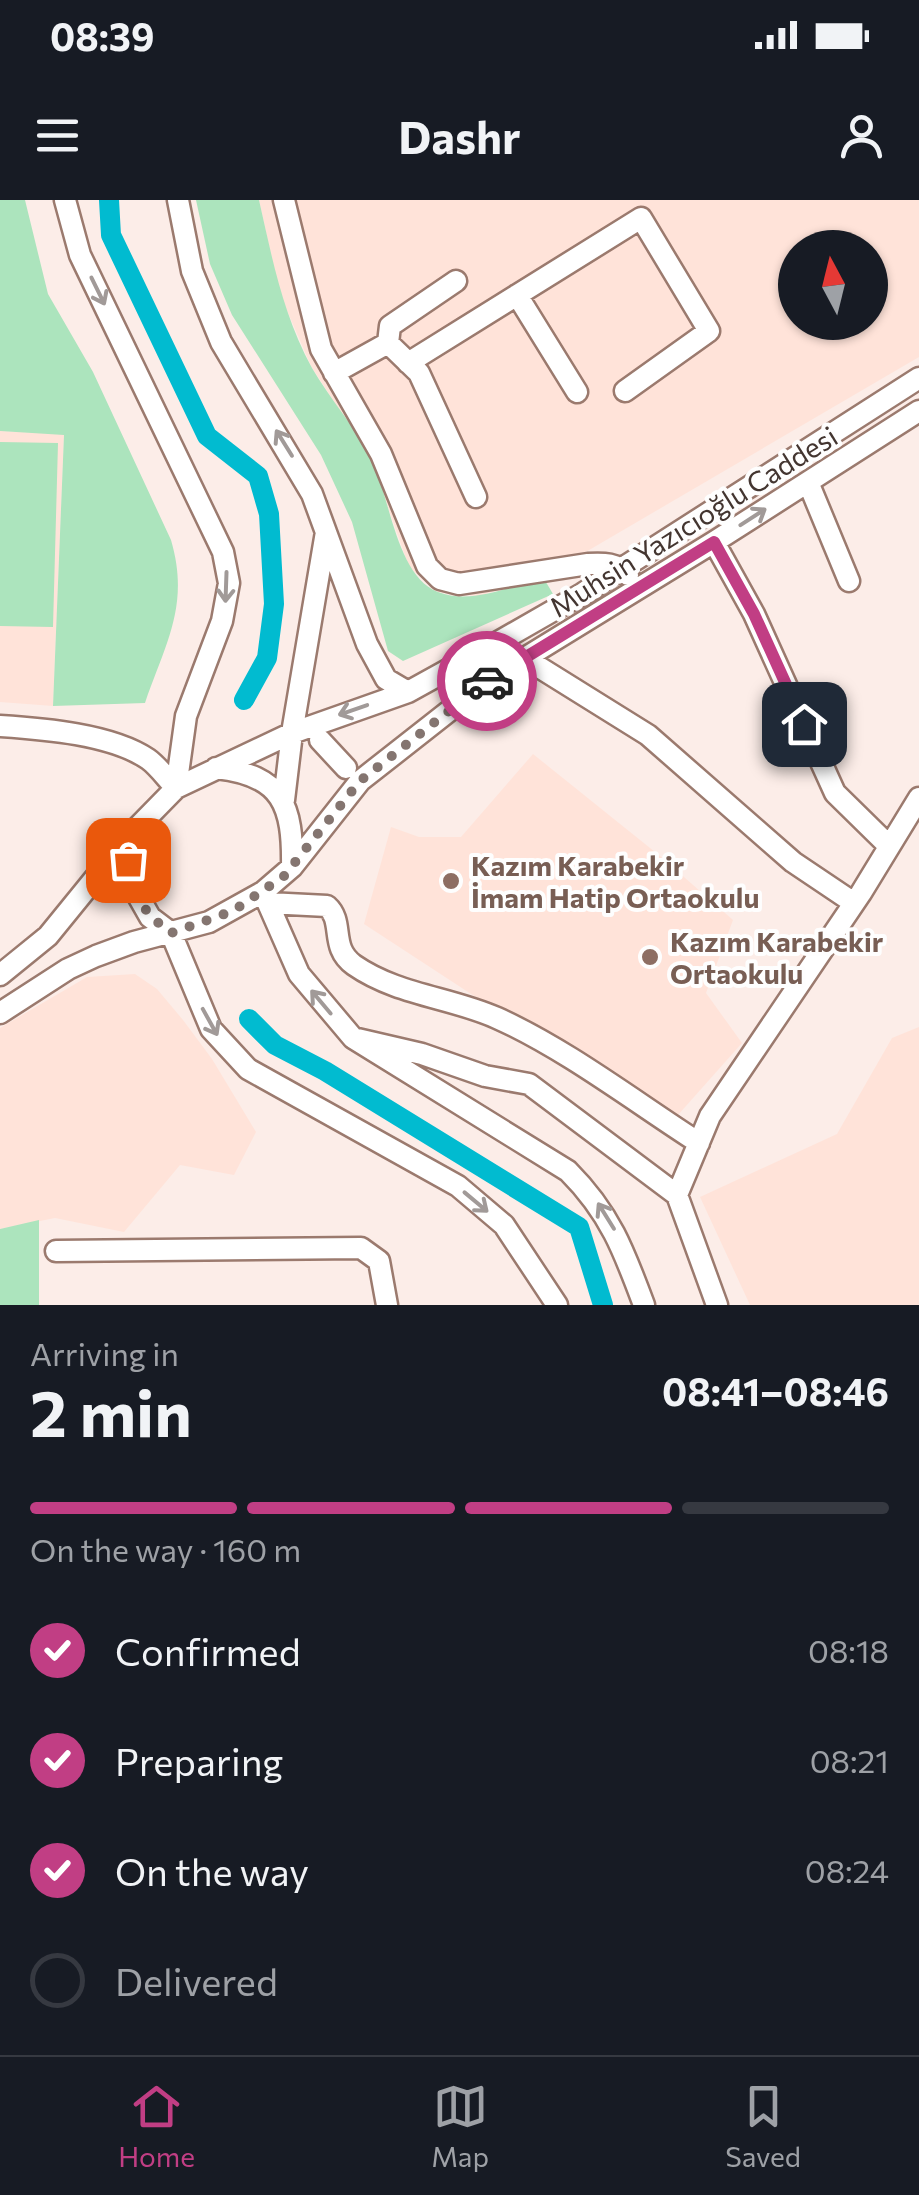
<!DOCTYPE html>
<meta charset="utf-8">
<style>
:root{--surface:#171b24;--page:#242831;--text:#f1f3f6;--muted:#9ea1a6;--line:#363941;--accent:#c13e84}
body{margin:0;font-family:Commissioner,sans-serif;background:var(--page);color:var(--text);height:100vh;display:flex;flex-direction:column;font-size:38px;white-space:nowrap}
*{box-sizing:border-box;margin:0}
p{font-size:32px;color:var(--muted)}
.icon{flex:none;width:55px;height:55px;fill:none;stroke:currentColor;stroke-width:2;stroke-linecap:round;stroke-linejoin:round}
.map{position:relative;height:1105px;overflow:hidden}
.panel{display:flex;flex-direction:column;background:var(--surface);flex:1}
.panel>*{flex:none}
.needle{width:65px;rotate:353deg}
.controls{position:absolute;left:778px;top:30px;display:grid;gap:20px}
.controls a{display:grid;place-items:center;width:110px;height:110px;border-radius:50%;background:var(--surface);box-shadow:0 2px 8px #0004;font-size:50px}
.pin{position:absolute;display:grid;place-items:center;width:85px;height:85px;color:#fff;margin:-42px;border-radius:20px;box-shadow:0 5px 15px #0006}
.courier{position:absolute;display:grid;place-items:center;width:100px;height:100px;margin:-50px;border:8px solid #c13e84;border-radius:50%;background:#fff;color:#222;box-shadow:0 2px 12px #0007}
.headline em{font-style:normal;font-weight:700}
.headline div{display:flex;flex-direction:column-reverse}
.headline{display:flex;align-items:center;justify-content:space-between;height:170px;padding:0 30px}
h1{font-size:65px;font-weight:700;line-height:75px}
.bar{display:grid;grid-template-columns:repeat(4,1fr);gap:15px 10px;align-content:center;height:120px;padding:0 30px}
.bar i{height:12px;border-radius:8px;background:var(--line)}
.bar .current{background:var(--accent)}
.bar p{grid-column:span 4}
ol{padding:0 30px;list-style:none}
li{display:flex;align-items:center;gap:30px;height:110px}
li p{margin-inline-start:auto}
li .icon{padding:10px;border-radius:50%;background:var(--accent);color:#fff;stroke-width:4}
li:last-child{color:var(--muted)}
li i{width:55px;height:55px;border:5px solid var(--line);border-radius:50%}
.status{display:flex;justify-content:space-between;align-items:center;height:70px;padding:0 50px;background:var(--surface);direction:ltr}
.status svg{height:28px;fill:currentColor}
header{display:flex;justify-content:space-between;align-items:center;height:130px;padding:0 30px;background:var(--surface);font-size:45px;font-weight:700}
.menu{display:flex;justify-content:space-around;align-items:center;height:140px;border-top:2px solid var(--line);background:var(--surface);font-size:28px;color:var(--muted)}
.menu a{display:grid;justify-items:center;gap:5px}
.menu .current{color:var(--accent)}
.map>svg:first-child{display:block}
.built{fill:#ffe3d9;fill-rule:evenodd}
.green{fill:#ace4bd}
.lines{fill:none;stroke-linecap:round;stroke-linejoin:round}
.canal{stroke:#01bbd0;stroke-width:20}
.minor-casing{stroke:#9b7a6e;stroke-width:25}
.minor{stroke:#fff;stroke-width:20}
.oneway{stroke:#a19a98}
.done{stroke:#847570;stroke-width:10;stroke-dasharray:0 18}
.route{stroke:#c13e84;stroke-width:12}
.education-dot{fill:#8d6e63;stroke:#fefefe;stroke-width:4}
.labels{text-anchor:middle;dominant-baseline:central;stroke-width:8;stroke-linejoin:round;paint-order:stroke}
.street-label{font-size:28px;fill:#433530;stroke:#fefefe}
.education-label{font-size:28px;font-weight:bold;fill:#785e54;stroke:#fefefe;text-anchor:start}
</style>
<div class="status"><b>08:39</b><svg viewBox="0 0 49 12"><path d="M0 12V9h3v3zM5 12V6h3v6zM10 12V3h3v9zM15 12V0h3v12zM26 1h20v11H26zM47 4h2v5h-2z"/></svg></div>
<header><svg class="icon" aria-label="menu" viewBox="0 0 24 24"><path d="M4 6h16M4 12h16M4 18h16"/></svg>Dashr<svg class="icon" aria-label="person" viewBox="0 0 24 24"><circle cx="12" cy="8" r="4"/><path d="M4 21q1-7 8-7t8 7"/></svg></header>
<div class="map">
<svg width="919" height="1105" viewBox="0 0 919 1105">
<rect width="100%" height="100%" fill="#fcede8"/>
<path class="built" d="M259,0H919V157L543,377L478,396L437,392L409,367L371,259L311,166L279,92ZM795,48H870V122H795Z
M0,231L64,234L53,506L0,502Z
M533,554L660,656L733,720L706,793L742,843L670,924L364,724L391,627L419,637H461Z
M135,774L157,789L183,820L212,859L256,932L234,975L180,965L124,1032L55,1018L0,1029V828L87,777Z
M919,827V1105H750L700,997L837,934L892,838Z"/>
<path class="green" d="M0,0H25L48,94L93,172L171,340C190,405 166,442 145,503L53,506L64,235L0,231Z
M196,0H259C272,58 283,115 312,168C330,199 355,227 371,258C390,296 396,376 438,392C472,405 511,386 543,377L553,394L403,461L388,451L352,322L321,255L232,115L210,64Z
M0,242L58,243L53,427L0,426Z
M39,1020V1105H0V1029Z"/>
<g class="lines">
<path class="canal" d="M109,0L111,35L207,236L258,276L269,314L274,404L267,458L244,500
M249,819L275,845L325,871L579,1027L603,1105"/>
<g class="minor-casing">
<path id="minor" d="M65,0L80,55L223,352L229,383L222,421L186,516L176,588
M178,0L192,71L221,142L312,294L367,444L386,479L408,492
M284,0L321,149L381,254L427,366L440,379L459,384L588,364C604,363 617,363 628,375
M517,95L577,192
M388,143L419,173L476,297
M388,143L390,126L456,81
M408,163L641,18L709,131L625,191
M334,173L388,143
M808,282L849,381
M714,342L754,414L835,593L889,646
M526,459L648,535L793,662L854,703
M0,526C44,529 111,534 148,559C158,566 167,579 176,588
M320,540L346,568
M216,568C283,575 293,606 292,667
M284,600L292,533L326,332
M131,636L128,667L133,687L150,717L171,733L211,829L248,869L458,986L504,1025L557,1105
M263,692L299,774L353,838L568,971C610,1013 624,1051 644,1105
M268,703L327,706C345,722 329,747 354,765C397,795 450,797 497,818C566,849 635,902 699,943
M0,775L48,736L131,634L176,588L292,533L408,492L493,445L582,394L919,178
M0,813L68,769L96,756L134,742L209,722L263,692L292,667L360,581L486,482L714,342L919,211
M353,838L422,854L485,876L529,884L677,995L710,916L861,693L919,598
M677,995L717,1105
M56,1051L361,1048L379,1061L387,1105"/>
</g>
<use href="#minor" class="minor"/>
</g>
<defs><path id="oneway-shaft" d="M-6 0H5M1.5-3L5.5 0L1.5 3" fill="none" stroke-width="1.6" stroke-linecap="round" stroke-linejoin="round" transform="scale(2.5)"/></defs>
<g class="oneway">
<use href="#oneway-shaft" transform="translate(98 91) rotate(64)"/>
<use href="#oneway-shaft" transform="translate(284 243) rotate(-122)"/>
<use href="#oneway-shaft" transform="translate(753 317) rotate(-33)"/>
<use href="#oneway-shaft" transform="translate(226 387) rotate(92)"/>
<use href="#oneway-shaft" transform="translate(353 510) rotate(161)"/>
<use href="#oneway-shaft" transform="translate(321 802) rotate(-130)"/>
<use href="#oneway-shaft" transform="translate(210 822) rotate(61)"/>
<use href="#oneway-shaft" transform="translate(476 1002) rotate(40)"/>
<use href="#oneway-shaft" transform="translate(606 1016) rotate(-122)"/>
</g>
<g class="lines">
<path class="done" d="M128,660C127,691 147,716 171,733L233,711L284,676L360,581L487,481"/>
<path class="route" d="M487,481L714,342L754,414L804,524"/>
</g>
<g class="education-dot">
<circle cx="451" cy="681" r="10"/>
<circle cx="650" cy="757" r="10"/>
</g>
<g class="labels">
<g class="street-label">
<text transform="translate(693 321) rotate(-32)">Muhsin Yazıcıoğlu Caddesi</text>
</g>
<g class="education-label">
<text x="471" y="665">Kazım Karabekir<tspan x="471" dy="32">İmam Hatip Ortaokulu</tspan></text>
<text x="670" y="741">Kazım Karabekir<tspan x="670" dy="32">Ortaokulu</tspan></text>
</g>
</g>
</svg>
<div class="controls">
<a><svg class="needle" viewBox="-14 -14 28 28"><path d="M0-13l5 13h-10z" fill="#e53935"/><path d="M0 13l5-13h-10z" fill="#9ea1a6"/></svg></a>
</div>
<div class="pin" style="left:128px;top:660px;background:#ea580c"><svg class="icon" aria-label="bag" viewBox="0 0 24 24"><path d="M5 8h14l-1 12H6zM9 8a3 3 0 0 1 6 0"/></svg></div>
<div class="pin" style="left:804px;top:524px;background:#1f2937"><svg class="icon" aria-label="home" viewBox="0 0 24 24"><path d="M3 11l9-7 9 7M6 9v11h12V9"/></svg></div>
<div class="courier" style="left:487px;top:481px"><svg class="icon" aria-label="car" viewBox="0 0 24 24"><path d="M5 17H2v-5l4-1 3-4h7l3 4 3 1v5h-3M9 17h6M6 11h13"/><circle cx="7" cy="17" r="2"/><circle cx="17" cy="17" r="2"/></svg></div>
</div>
<section class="panel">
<div class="headline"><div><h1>2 min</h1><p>Arriving in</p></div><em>08:41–08:46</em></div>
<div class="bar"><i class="current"></i><i class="current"></i><i class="current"></i><i></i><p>On the way · 160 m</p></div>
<ol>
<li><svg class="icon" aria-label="check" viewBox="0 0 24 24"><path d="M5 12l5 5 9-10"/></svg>Confirmed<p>08:18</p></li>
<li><svg class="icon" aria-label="check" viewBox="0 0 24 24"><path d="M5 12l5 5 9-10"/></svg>Preparing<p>08:21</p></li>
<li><svg class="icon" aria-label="check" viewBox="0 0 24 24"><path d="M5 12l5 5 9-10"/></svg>On the way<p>08:24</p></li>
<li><i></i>Delivered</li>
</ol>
</section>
<nav class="menu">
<a class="current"><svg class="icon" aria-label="home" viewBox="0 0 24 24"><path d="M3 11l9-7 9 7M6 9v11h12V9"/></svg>Home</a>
<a><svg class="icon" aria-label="map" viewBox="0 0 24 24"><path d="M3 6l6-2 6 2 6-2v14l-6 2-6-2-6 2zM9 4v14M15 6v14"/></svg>Map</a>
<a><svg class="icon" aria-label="saved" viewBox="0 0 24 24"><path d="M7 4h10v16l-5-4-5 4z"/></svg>Saved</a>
</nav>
